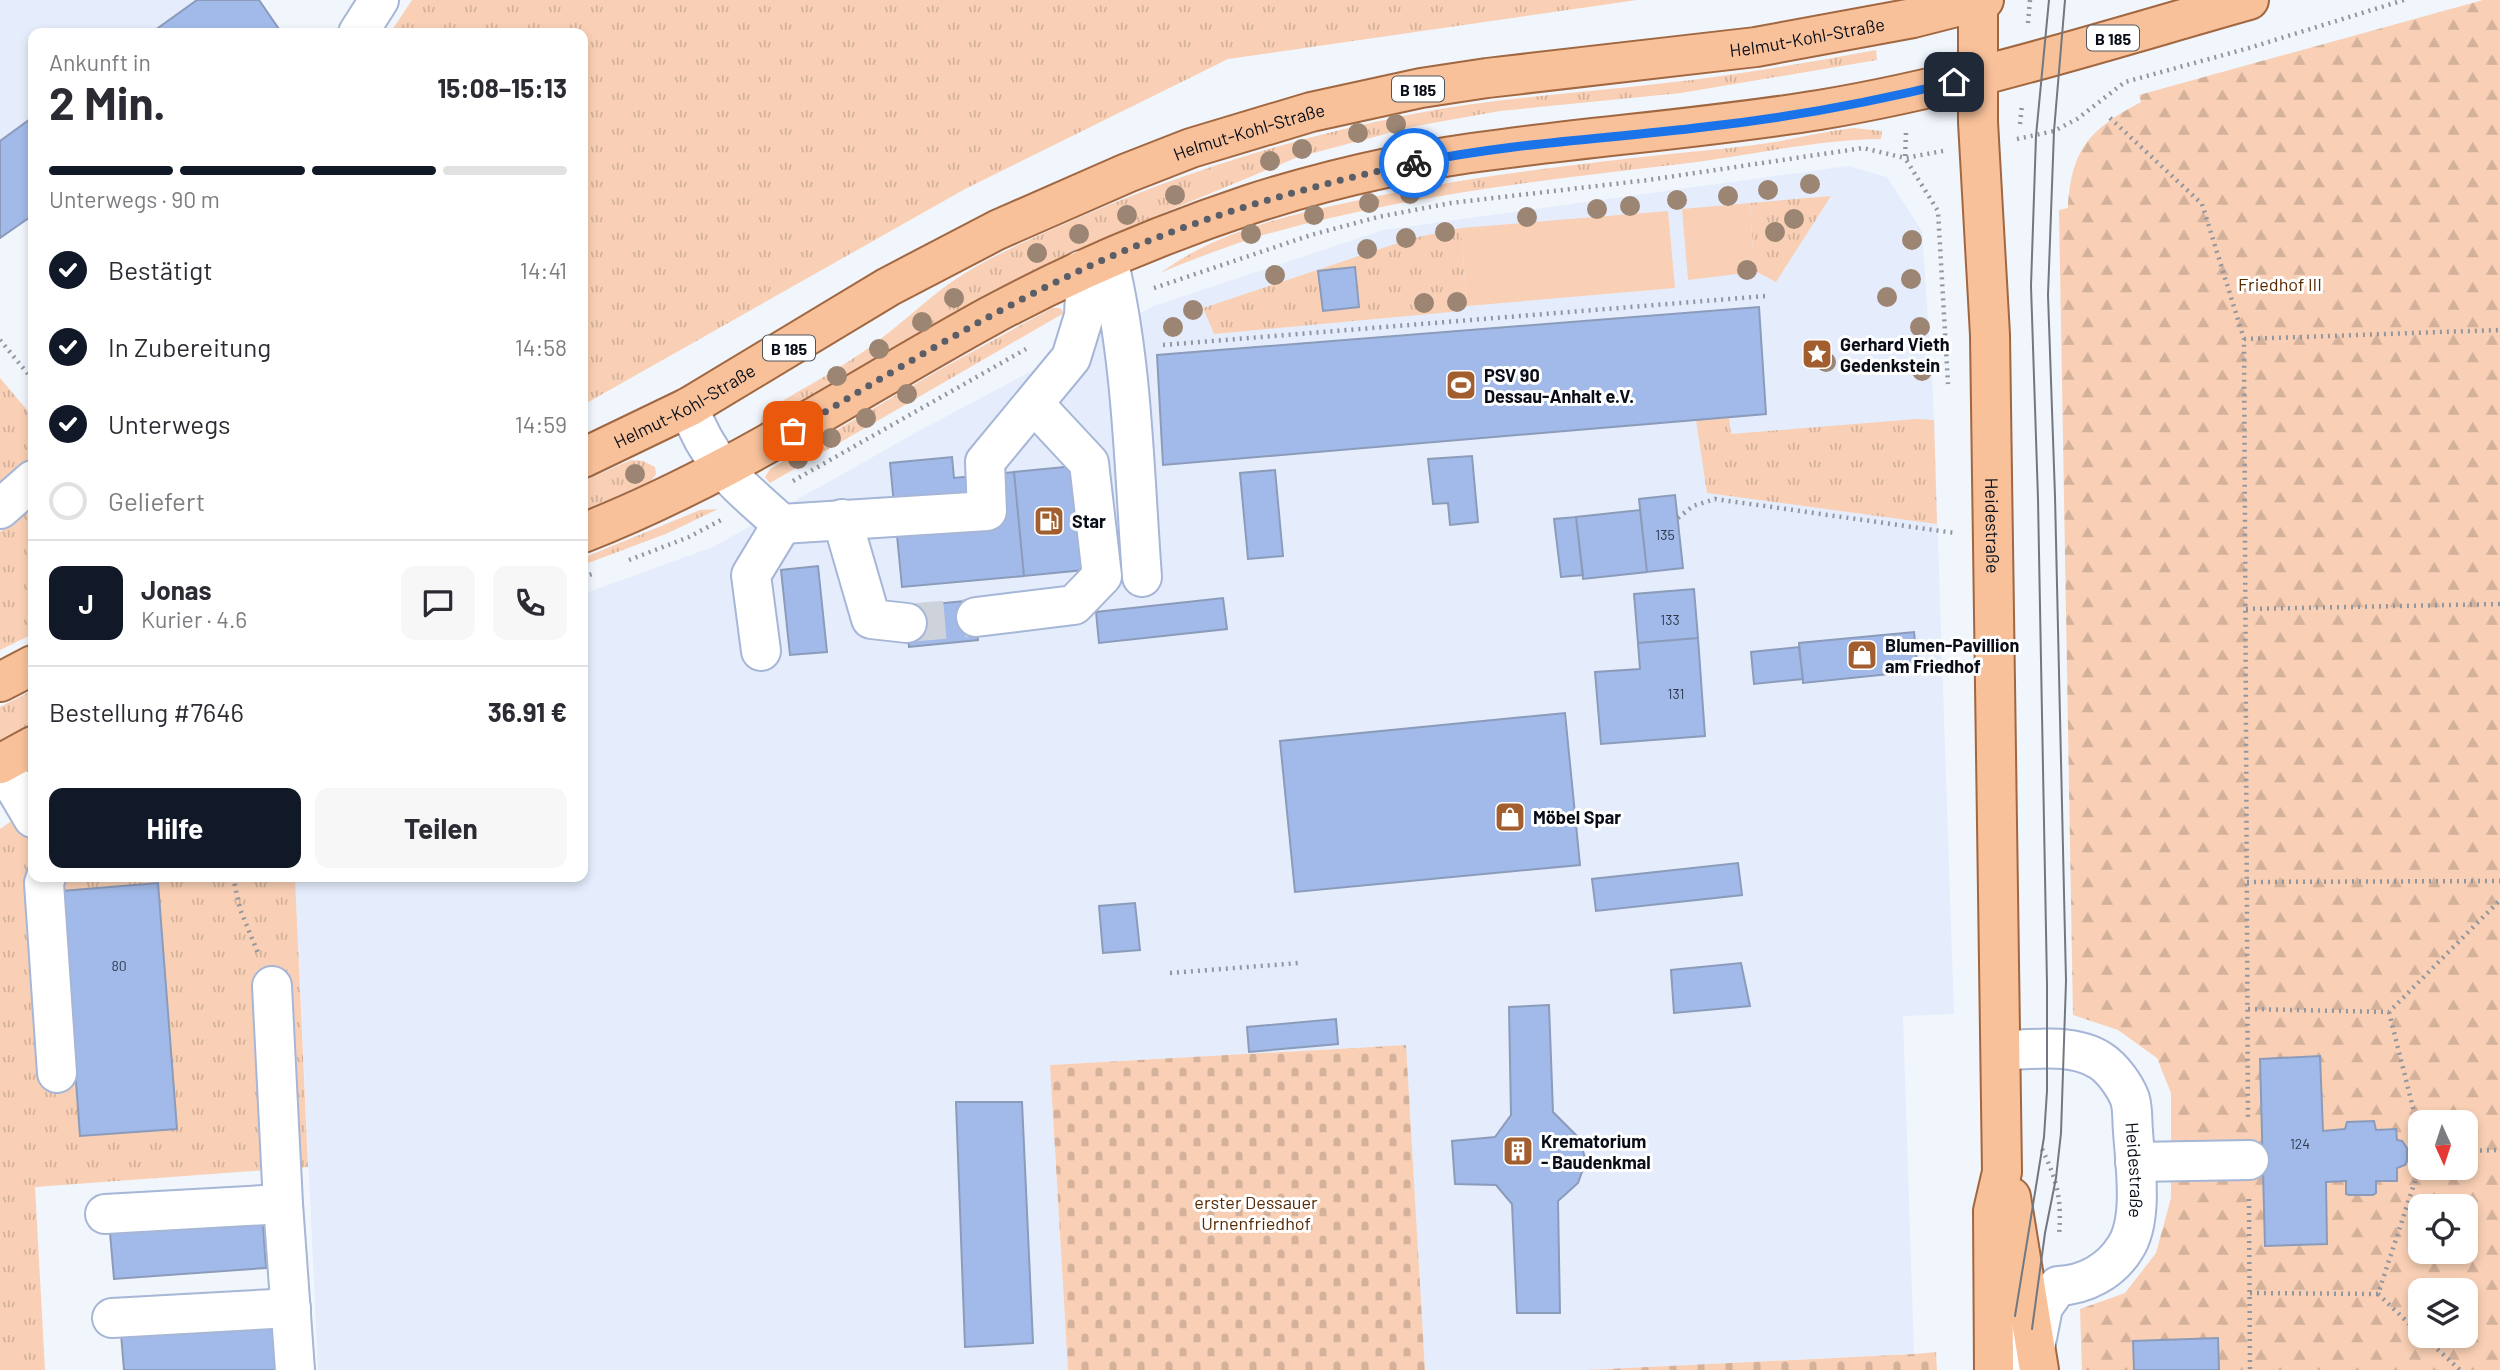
<!DOCTYPE html>
<html lang="de">
<meta charset="utf-8">
<style>
:root{--surface:#fff;--page:#f7f7f7;--text:#2b2b33;--muted:#7c7c81;--line:#e1e1e2;--accent:#111827}
body{margin:0;font-family:Barlow,sans-serif;background:var(--page);color:var(--text);height:100vh;display:flex;flex-direction:column;font-size:26px;white-space:nowrap}
*{box-sizing:border-box;margin:0}
p{font-size:23px;color:var(--muted)}
.icon{flex:none;width:38px;height:38px;fill:none;stroke:currentColor;stroke-width:2;stroke-linecap:round;stroke-linejoin:round}
.map{position:relative;flex:1;overflow:hidden}
.sheet{position:absolute;left:28px;top:28px;width:560px;height:854px;display:flex;flex-direction:column;background:var(--surface);border-radius:14px;box-shadow:0 4px 10px #0003}
.sheet>*{flex:none}
.needle{width:46px;rotate:177deg}
.fabs{position:absolute;left:2408px;top:1110px;display:grid;gap:14px}
.fabs a{display:grid;place-items:center;width:70px;height:70px;border-radius:14px;background:var(--surface);box-shadow:0 4px 10px #0003;font-size:35px}
.pin{position:absolute;display:grid;place-items:center;width:60px;height:60px;color:#fff;margin:-30px;border-radius:14px;box-shadow:0 4px 10px #0006}
.courier{position:absolute;display:grid;place-items:center;width:70px;height:70px;margin:-35px;border:5px solid #1a73e8;border-radius:50%;background:#fff;color:#222;box-shadow:0 2px 9px #0007}
.head em{font-style:normal;font-weight:700}
.head div{display:flex;flex-direction:column-reverse}
.head{display:flex;align-items:center;justify-content:space-between;height:119px;padding:0 21px}
h1{font-size:46px;font-weight:700;line-height:52px}
.bar{display:grid;grid-template-columns:repeat(4,1fr);gap:10px 7px;align-content:center;height:84px;padding:0 21px}
.bar i{height:9px;border-radius:5px;background:var(--line)}
.bar .on{background:var(--accent)}
.bar p{grid-column:span 4}
.line{display:flex;align-items:center;gap:18px;padding:0 21px;border-top:2px solid var(--line)}
.line div{flex:1}
.round{display:grid;place-items:center;flex:none;width:74px;height:74px;border-radius:14px;background:var(--page)}
ol{padding:0 21px;list-style:none}
li{display:flex;align-items:center;gap:21px;height:77px}
li p{margin-inline-start:auto}
li .icon{padding:7px;border-radius:50%;background:var(--accent);color:#fff;stroke-width:4}
li:last-child{color:var(--muted)}
li i{width:38px;height:38px;border:4px solid var(--line);border-radius:50%}
.cta{display:flex;gap:14px;margin-top:auto;padding:14px 21px}
.cta a{flex:1;height:80px;border-radius:14px;background:var(--accent);color:#fff;font-size:28px;font-weight:700;line-height:80px;text-align:center}
.cta a+a{background:var(--page);color:var(--text)}
.map>svg:first-child{display:block}
.built{fill:#e5edfd}
.grass{fill:url(#grass-tufts)}
.forest{fill:url(#forest-firs);fill-rule:evenodd}
.cemetery{fill:url(#cemetery-stones)}
.green{fill:#f9d0b5}
.building{fill:#a2bae9;stroke:#8b9bba;stroke-width:2}
.lines{fill:none;stroke-linecap:round;stroke-linejoin:round}
.minor-tunnel{stroke:#ced2da;stroke-width:38;stroke-dasharray:38 19;stroke-linecap:butt}
.minor-casing{stroke:#a6b6d6;stroke-width:42}
.major-casing{stroke:#a16740;stroke-width:42}
.path{stroke:#92969f;stroke-width:4.5;stroke-dasharray:2 5;stroke-linecap:butt}
.minor{stroke:#fff;stroke-width:38}
.major{stroke:#f8c19a;stroke-width:38}
.tram{stroke:#727780;stroke-width:2}
.tree{fill:#9c8573}
.done{stroke:#5a5e68;stroke-width:7;stroke-dasharray:0 12.6}
.route{stroke:#1a73e8;stroke-width:9}
.labels{text-anchor:middle;dominant-baseline:central;stroke-width:6;stroke-linejoin:round;paint-order:stroke}
.number-label{font-size:14px;fill:#2e384c}
.shield{fill:#fff;stroke:#52565d;stroke-width:2}
.shield-label{font-size:16px;font-weight:bold;fill:#080d18}
.street-label{font-size:18px;fill:#080d18;stroke:#fff}
.park-label{font-size:18px;fill:#572903;stroke:#fff}
.poi-label{font-size:18px;font-weight:bold;fill:#080d18;stroke:#fff;text-anchor:start}
</style>
<div class="map">
<svg width="2500" height="1370" viewBox="0 0 2500 1370">
<defs>
<pattern id="grass-tufts" width="24" height="20" patternUnits="userSpaceOnUse" patternTransform="scale(1.75)"><rect width="24" height="20" fill="#f9d0b5"/><path d="M3 7l-1-3M5 7V3M7 7l1-3M15 17l-1-3M17 17v-4M19 17l1-3" fill="none" stroke="#d4b19b"/></pattern>
<pattern id="forest-firs" width="22" height="20" patternUnits="userSpaceOnUse" patternTransform="scale(1.75)"><rect width="22" height="20" fill="#f9d0b5"/><path d="M5 1l3.5 6h-7zM16 11l3.5 6h-7z" fill="#d4b19b"/></pattern>
<pattern id="cemetery-stones" width="16" height="16" patternUnits="userSpaceOnUse" patternTransform="scale(1.75)"><rect width="16" height="16" fill="#f9d0b5"/><path d="M2 7V4a2 2 0 0 1 4 0v3zM10 15v-3a2 2 0 0 1 4 0v3z" fill="#d4b19b"/></pattern>
</defs>
<rect width="100%" height="100%" fill="#f1f5fc"/>
<path class="built" d="M0,0H259L281,32L33,33V215L0,238Z
M1848,166L1887,177L1922,231L1933,393L1954,1014L1903,1016L1914,1354L1585,1370H1425L1405,1045L1050,1065L1068,1370H318L295,877H583V594L713,547L917,432L1154,306L1383,230Z"/>
<path class="grass" d="M412,0H1637L1228,59L965,189L583,405V33H390Z
M1876,50L1877,60L1681,93L1500,111L1416,126L1298,157L1108,236L1036,270L964,307L759,428L762,416L774,406C807,386 843,367 874,344C901,324 926,300 953,281C984,260 1019,244 1053,229C1168,177 1289,138 1413,114C1496,98 1581,93 1665,83C1736,75 1806,63 1876,50Z
M1854,128L1882,131L1881,139C1814,140 1747,156 1681,164C1541,180 1403,196 1267,234C1232,244 1197,258 1162,272C1216,232 1285,216 1350,202C1456,178 1562,166 1670,154C1707,150 1744,147 1781,141C1805,136 1829,131 1854,128Z
M1831,196L1776,282L1757,272L1737,274L1753,252L1750,203Z
M1461,228L1467,306L1451,312L1214,334L1203,308L1413,238Z
M1052,308H1060L1064,313L770,483L765,477L770,469L941,369Z
M0,378L33,417V461L0,485Z
M1729,418L1731,434L1916,419L1934,420L1937,524L1707,493L1696,420Z
M631,460L643,461L655,467L656,474L651,481L583,511V481Z
M33,501V634L0,650V532Z
M718,509L668,533L583,565V558L700,510Z
M33,690V723L0,740V707Z
M33,806V877H295L308,1167L35,1187L45,1370H0V829Z"/>
<path class="forest" d="M2483,0H2500V1370H2082L2080,1309L2125,1293L2156,1253L2171,1198V1093L2157,1058L2118,1030L2073,1015L2059,210L2068,208C2071,149 2090,129 2141,102L2139,95ZM2420,1122H2466V1167H2420ZM2420,1206H2466V1251H2420ZM2420,1290H2466V1335H2420Z"/>
<path class="cemetery" d="M1406,1045L1425,1370H1068L1050,1065Z
M1936,1352L1937,1370H1587L1914,1354Z"/>
<path class="green" d="M1750,203L1753,252L1737,274L1688,280L1682,209Z
M1668,211L1675,288L1467,306L1461,228Z"/>
<path class="building" d="M197,0H259L281,32L151,33Z
M33,117V215L0,238V141Z
M1355,267L1359,307L1323,311L1318,271Z
M1759,307L1766,414L1163,465L1157,355Z
M1472,456L1478,522L1450,525L1448,503L1433,504L1428,459Z
M952,457L954,478L1014,472L1024,576L902,587L890,463Z
M1074,466L1084,570L1024,576L1014,472Z
M1275,470L1283,556L1248,559L1240,473Z
M1675,495L1683,568L1647,572L1639,499Z
M1640,510L1647,572L1583,579L1576,517Z
M1576,517L1583,575L1561,577L1554,519Z
M818,566L827,652L790,655L781,570Z
M1694,589L1698,638L1638,643L1634,594Z
M1223,598L1227,629L1099,643L1096,612Z
M974,600L978,640L909,647L905,607Z
M1914,632L1918,671L1803,683L1799,643Z
M1698,638L1705,736L1601,744L1595,672L1640,669L1638,643Z
M1799,647L1803,679L1754,684L1751,652Z
M1565,713L1580,865L1295,892L1280,741Z
M1738,863L1742,895L1596,911L1592,879Z
M158,883L177,1129L80,1136L62,891Z
M1135,903L1140,950L1103,953L1099,906Z
M1741,963L1750,1006L1674,1013L1671,970Z
M1549,1005L1553,1112L1579,1138L1586,1161L1578,1183L1558,1201L1560,1313H1517L1512,1204L1496,1185L1455,1184L1452,1141L1495,1137L1511,1115L1509,1007Z
M1336,1019L1338,1044L1249,1052L1247,1027Z
M2320,1056L2323,1131L2345,1129L2347,1122L2374,1121L2376,1130L2396,1129L2397,1140L2402,1141L2407,1148V1161L2405,1165L2397,1168V1181H2376V1193L2373,1195H2349L2346,1194V1181L2326,1182L2327,1244L2265,1246L2260,1059Z
M956,1102H1022L1033,1343L965,1347Z
M262,1211L266,1268L114,1279L109,1221Z
M273,1324L277,1370H124L121,1334Z
M2218,1338L2219,1370H2134L2133,1341Z"/>
<g class="lines">
<path class="minor-tunnel" d="M907,623L976,617"/>
<g class="minor-casing">
<g id="minor">
<path d="M358,33L379,0"/>
<path d="M1108,259C1133,362 1134,471 1142,577"/>
<path d="M689,407C709,464 739,486 782,524L987,511L985,462L1071,358L1084,316L1085,294L1081,270"/>
<path d="M0,509L33,480"/>
<path d="M842,519L871,619L907,623"/>
<path d="M976,617L1074,605L1102,576L1089,463L1035,405"/>
<path d="M761,651L751,575L782,524"/>
<path d="M1,764L33,818"/>
<path d="M46,877L44,883L57,1073"/>
<path d="M272,986L283,1204L295,1370"/>
<path id="s1" d="M2001,1051C2032,1049 2074,1043 2101,1061C2113,1069 2125,1086 2130,1099C2133,1109 2132,1122 2133,1131C2135,1164 2144,1220 2125,1248C2111,1271 2085,1285 2058,1286L2043,1307L2036,1343"/>
<path d="M2135,1162L2249,1160"/>
<path d="M105,1214L283,1204"/>
<path d="M2013,1309L2015,1316L2014,1370"/>
<path d="M112,1318L291,1308"/>
</g>
</g>
<g class="major-casing">
<g id="major">
<path id="s2" d="M1978,1V122L1990,335L2002,1172L1993,1211L1994,1370"/>
<path id="s3" d="M583,458L689,407L888,287L997,230L1127,173L1191,148L1311,112L1421,88L1487,78L1756,47L1913,18L1984,0"/>
<path d="M583,533C729,476 853,391 990,316C1073,271 1161,234 1251,204C1332,178 1417,159 1502,149C1608,135 1714,127 1819,110C1965,86 2107,40 2249,0"/>
<path d="M0,682L33,665"/>
<path d="M0,764L33,746"/>
<path d="M2011,1197L2039,1370"/>
</g>
</g>
<path class="path" d="M2028,23L2030,0
M2110,118L2202,204L2244,339L2248,1121
M2020,124L2022,105
M1906,133L1905,158L1938,211L1948,384
M2017,139L2054,131L2077,119L2125,82L2249,48L2404,0
M1154,288L1311,235L1378,217L1451,203L1648,180L1863,148L1905,158L1943,151
M2244,339L2500,330
M0,340L33,380
M1163,345L1766,296
M793,481L1026,349
M1678,518L1693,506L1715,499L1955,533
M629,560L689,537L721,520
M583,577L595,573
M2246,609L2500,604
M233,877L240,909L258,953
M2247,882L2500,881
M1170,973L1299,963
M2248,1009L2389,1012L2500,900
M2389,1012L2420,1136
M2042,1149C2057,1180 2062,1200 2059,1235
M2466,1151L2500,1150
M2249,1199L2250,1370
M2250,1293L2378,1294L2420,1166
M2378,1294L2420,1334
M2422,1335L2460,1370"/>
<use href="#minor" class="minor"/>
<use href="#major" class="major"/>
<path class="tram" d="M2015,1316L2044,1137L2047,1091V984L2038,499L2031,286L2036,136L2049,0
M2032,1329L2045,1233L2056,1178L2061,1133L2066,981L2055,496L2048,295L2054,131L2065,0"/>
</g>
<g class="tree">
<circle cx="1396" cy="124" r="10"/>
<circle cx="1358" cy="133" r="10"/>
<circle cx="1302" cy="149" r="10"/>
<circle cx="1270" cy="161" r="10"/>
<circle cx="1810" cy="184" r="10"/>
<circle cx="1768" cy="190" r="10"/>
<circle cx="1410" cy="194" r="10"/>
<circle cx="1175" cy="195" r="10"/>
<circle cx="1728" cy="196" r="10"/>
<circle cx="1677" cy="200" r="10"/>
<circle cx="1369" cy="203" r="10"/>
<circle cx="1630" cy="206" r="10"/>
<circle cx="1597" cy="209" r="10"/>
<circle cx="1127" cy="215" r="10"/>
<circle cx="1314" cy="215" r="10"/>
<circle cx="1527" cy="217" r="10"/>
<circle cx="1794" cy="219" r="10"/>
<circle cx="1445" cy="232" r="10"/>
<circle cx="1775" cy="232" r="10"/>
<circle cx="1079" cy="234" r="10"/>
<circle cx="1251" cy="234" r="10"/>
<circle cx="1406" cy="238" r="10"/>
<circle cx="1912" cy="240" r="10"/>
<circle cx="1367" cy="249" r="10"/>
<circle cx="1037" cy="253" r="10"/>
<circle cx="1747" cy="270" r="10"/>
<circle cx="1275" cy="275" r="10"/>
<circle cx="1911" cy="279" r="10"/>
<circle cx="1887" cy="297" r="10"/>
<circle cx="954" cy="298" r="10"/>
<circle cx="1457" cy="302" r="10"/>
<circle cx="1424" cy="303" r="10"/>
<circle cx="1193" cy="310" r="10"/>
<circle cx="922" cy="322" r="10"/>
<circle cx="1173" cy="327" r="10"/>
<circle cx="1920" cy="327" r="10"/>
<circle cx="879" cy="349" r="10"/>
<circle cx="1826" cy="362" r="10"/>
<circle cx="1922" cy="371" r="10"/>
<circle cx="837" cy="376" r="10"/>
<circle cx="907" cy="394" r="10"/>
<circle cx="866" cy="418" r="10"/>
<circle cx="831" cy="438" r="10"/>
<circle cx="798" cy="459" r="10"/>
<circle cx="635" cy="474" r="10"/>
</g>
<g class="lines">
<path class="done" d="M793,431C887,375 981,317 1081,270C1187,220 1300,188 1414,163"/>
<path class="route" d="M1414,163C1509,143 1607,139 1704,127C1788,118 1872,102 1954,82"/>
</g>
<defs>
<g id="sight-square" transform="scale(1.575)"><rect x="-9" y="-9" width="18" height="18" rx="4" fill="#a25e2e" stroke="#fff"/><path d="M0-6L1.8-2.2L6-1.7L2.9 1.2L3.7 5.4L0 3.3L-3.7 5.4L-2.9 1.2L-6-1.7L-1.8-2.2Z" fill="#fff"/></g>
<g id="stadium-square" transform="scale(1.575)"><rect x="-9" y="-9" width="18" height="18" rx="4" fill="#a25e2e" stroke="#fff"/><path d="M0-5a6.5 5 0 1 0 0 10a6.5 5 0 1 0 0-10ZM-3.5-1.8h7v3.6h-7Z" fill="#fff"/></g>
<g id="fuel-square" transform="scale(1.575)"><rect x="-9" y="-9" width="18" height="18" rx="4" fill="#a25e2e" stroke="#fff"/><path d="M-5.5-6h7V0h2V4h1.3V-2.5L3-4.5l.8-.8L6-3V5H2.5V1h-1V6h-7ZM-4.2-4.7v3.2H.2V-4.7Z" fill="#fff"/></g>
<g id="shop-square" transform="scale(1.575)"><rect x="-9" y="-9" width="18" height="18" rx="4" fill="#a25e2e" stroke="#fff"/><path d="M-5-2.5h2.3a2.7 3.5 0 0 1 5.4 0H5L5.5 6h-11ZM-1.5-2.5h3a1.5 2.3 0 0 0-3 0Z" fill="#fff"/></g>
<g id="building-square" transform="scale(1.575)"><rect x="-9" y="-9" width="18" height="18" rx="4" fill="#a25e2e" stroke="#fff"/><path d="M-4-6H4V6H1V3H-1V6H-4ZM-2.5-4.3h1.7v1.8h-1.7ZM.8-4.3h1.7v1.8H.8ZM-2.5-1h1.7V.8h-1.7ZM.8-1h1.7V.8H.8Z" fill="#fff"/></g>
</defs>
<g fill-rule="evenodd">
<use href="#sight-square" x="1817" y="354"/>
<use href="#stadium-square" x="1461" y="385"/>
<use href="#fuel-square" x="1049" y="521"/>
<use href="#shop-square" x="1862" y="655"/>
<use href="#shop-square" x="1510" y="817"/>
<use href="#building-square" x="1518" y="1151"/>
</g>
<g class="labels">
<g class="number-label">
<text x="1665" y="534">135</text>
<text x="1670" y="619">133</text>
<text x="1676" y="693">131</text>
<text x="119" y="965">80</text>
<text x="2300" y="1143">124</text>
</g>
<g class="shield">
<rect x="2087" y="25.5" width="52" height="25" rx="5"/>
<rect x="1392" y="76.5" width="52" height="25" rx="5"/>
<rect x="763" y="335.5" width="52" height="25" rx="5"/>
</g>
<g class="shield-label">
<text x="2113" y="38">B 185</text>
<text x="1418" y="89">B 185</text>
<text x="789" y="348">B 185</text>
</g>
<g class="street-label">
<text stroke="none"><textPath href="#s3" startOffset="1311">Helmut-Kohl-Straße</textPath></text>
<text stroke="none"><textPath href="#s3" startOffset="744">Helmut-Kohl-Straße</textPath></text>
<text stroke="none"><textPath href="#s3" startOffset="114">Helmut-Kohl-Straße</textPath></text>
<text stroke="none"><textPath href="#s2" startOffset="525">Heidestraße</textPath></text>
<text stroke="none"><textPath href="#s1" startOffset="222">Heidestraße</textPath></text>
</g>
<g class="park-label">
<text x="2280" y="284">Friedhof III</text>
<text x="1256" y="1202">erster Dessauer<tspan x="1256" dy="21">Urnenfriedhof</tspan></text>
</g>
<g class="poi-label">
<text x="1840" y="344">Gerhard Vieth<tspan x="1840" dy="21">Gedenkstein</tspan></text>
<text x="1484" y="375">PSV 90<tspan x="1484" dy="21">Dessau-Anhalt e.V.</tspan></text>
<text x="1072" y="521">Star</text>
<text x="1885" y="645">Blumen-Pavillion<tspan x="1885" dy="21">am Friedhof</tspan></text>
<text x="1533" y="817">Möbel Spar</text>
<text x="1541" y="1141">Krematorium<tspan x="1541" dy="21">- Baudenkmal</tspan></text>
</g>
</g>
</svg>
<div class="fabs">
<a><svg class="needle" viewBox="-14 -14 28 28"><path d="M0-13l5 13h-10z" fill="#e53935"/><path d="M0 13l5-13h-10z" fill="#7c7c81"/></svg></a>
<a><svg class="icon" aria-label="locate" viewBox="0 0 24 24"><circle cx="12" cy="12" r="6"/><path d="M12 2v4M12 18v4M2 12h4M18 12h4"/></svg></a>
<a><svg class="icon" aria-label="layers" viewBox="0 0 24 24"><path d="M12 4l9 5-9 5-9-5zM3 14l9 5 9-5"/></svg></a>
</div>
<div class="pin" style="left:793px;top:431px;background:#ea580c"><svg class="icon" aria-label="bag" viewBox="0 0 24 24"><path d="M5 8h14l-1 12H6zM9 8a3 3 0 0 1 6 0"/></svg></div>
<div class="pin" style="left:1954px;top:82px;background:#1f2937"><svg class="icon" aria-label="home" viewBox="0 0 24 24"><path d="M3 11l9-7 9 7M6 9v11h12V9"/></svg></div>
<div class="courier" style="left:1414px;top:163px"><svg class="icon" aria-label="bike" viewBox="0 0 24 24"><circle cx="6" cy="16" r="4"/><circle cx="18" cy="16" r="4"/><path d="M6 16l4-8h5l3 8M10 8l3 8H6M13 5h3"/></svg></div>
<section class="sheet">
<div class="head"><div><h1>2 Min.</h1><p>Ankunft in</p></div><em>15:08–15:13</em></div>
<div class="bar"><i class="on"></i><i class="on"></i><i class="on"></i><i></i><p>Unterwegs · 90 m</p></div>
<ol>
<li><svg class="icon" aria-label="check" viewBox="0 0 24 24"><path d="M5 12l5 5 9-10"/></svg>Bestätigt<p>14:41</p></li>
<li><svg class="icon" aria-label="check" viewBox="0 0 24 24"><path d="M5 12l5 5 9-10"/></svg>In Zubereitung<p>14:58</p></li>
<li><svg class="icon" aria-label="check" viewBox="0 0 24 24"><path d="M5 12l5 5 9-10"/></svg>Unterwegs<p>14:59</p></li>
<li><i></i>Geliefert</li>
</ol>
<div class="line" style="height:126px"><b class="round" style="background:var(--accent);color:#fff">J</b><div><b>Jonas</b><p>Kurier · 4.6</p></div><a class="round"><svg class="icon" aria-label="chat" viewBox="0 0 24 24"><path d="M4 5h16v11H9l-5 4z"/></svg></a><a class="round"><svg class="icon" aria-label="phone" viewBox="0 0 24 24"><path d="M5 4h4l2 5-3 2q2 4 5 5l2-3 5 2v4C11 20 4 13 5 4z"/></svg></a></div>
<div class="line" style="height:91px"><div>Bestellung #7646</div><b>36.91 €</b></div>
<div class="cta"><a>Hilfe</a><a>Teilen</a></div>
</section>
</div>
